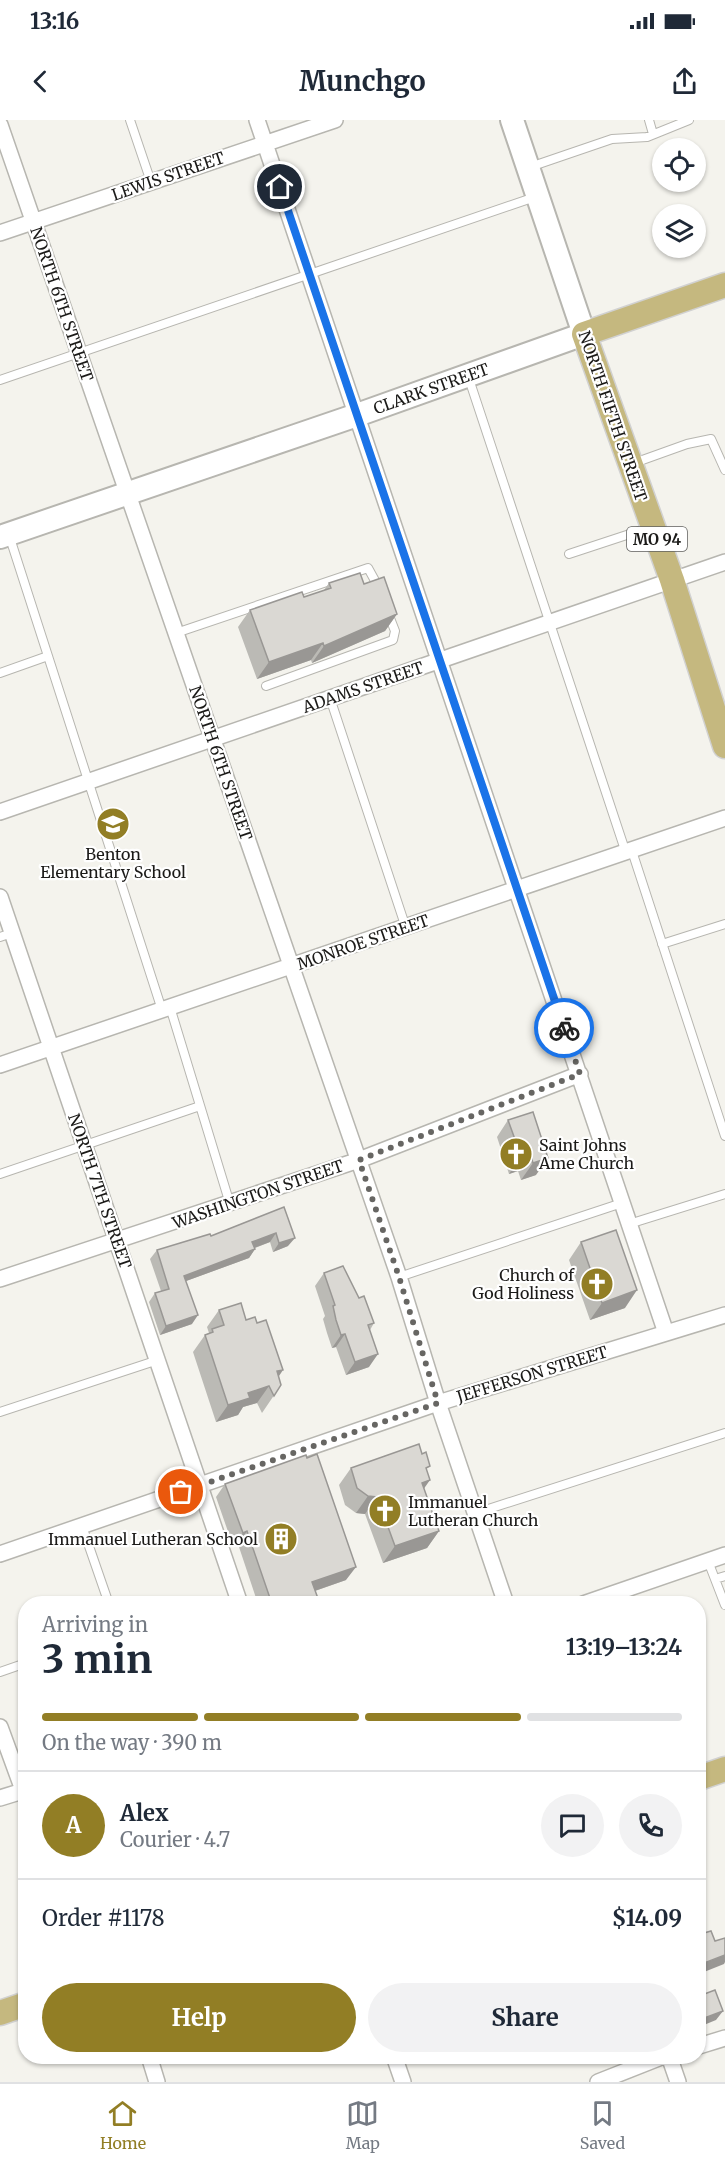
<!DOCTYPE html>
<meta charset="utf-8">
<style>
:root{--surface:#fff;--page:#f2f2f3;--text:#1f2937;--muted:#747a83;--line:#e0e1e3;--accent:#927e25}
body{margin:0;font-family:Merriweather,serif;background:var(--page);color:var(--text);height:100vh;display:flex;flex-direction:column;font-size:22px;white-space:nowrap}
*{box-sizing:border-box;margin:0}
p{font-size:20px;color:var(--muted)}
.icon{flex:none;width:33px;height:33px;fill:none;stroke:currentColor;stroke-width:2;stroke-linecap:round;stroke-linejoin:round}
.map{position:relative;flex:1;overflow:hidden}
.details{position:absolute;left:18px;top:1476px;width:688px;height:468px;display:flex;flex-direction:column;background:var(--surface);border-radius:24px;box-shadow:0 2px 4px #0004}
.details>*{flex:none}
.buttons{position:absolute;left:652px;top:18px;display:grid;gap:12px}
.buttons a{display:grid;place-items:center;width:54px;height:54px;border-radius:50%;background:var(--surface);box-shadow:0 2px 4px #0004;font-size:30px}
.pin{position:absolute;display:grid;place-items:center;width:51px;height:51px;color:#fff;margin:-26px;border:3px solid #fff;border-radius:50%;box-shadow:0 2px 6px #0007}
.courier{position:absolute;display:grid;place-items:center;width:60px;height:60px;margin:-30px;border:4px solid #1a73e8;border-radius:50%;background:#fff;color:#222;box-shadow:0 2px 8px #0007}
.head em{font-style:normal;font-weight:700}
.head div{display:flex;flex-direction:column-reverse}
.head{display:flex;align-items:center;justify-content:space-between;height:102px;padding:0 24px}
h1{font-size:39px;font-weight:700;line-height:45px}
.bar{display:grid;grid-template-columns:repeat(4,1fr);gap:9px 6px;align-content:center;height:72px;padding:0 24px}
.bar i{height:8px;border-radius:4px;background:var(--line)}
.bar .current{background:var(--accent)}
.bar p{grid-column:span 4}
.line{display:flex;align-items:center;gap:15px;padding:0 24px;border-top:2px solid var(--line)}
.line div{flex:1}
.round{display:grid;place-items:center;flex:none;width:63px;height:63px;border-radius:32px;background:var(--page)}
.action{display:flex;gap:12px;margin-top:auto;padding:12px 24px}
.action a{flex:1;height:69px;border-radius:36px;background:var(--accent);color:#fff;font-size:24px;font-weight:700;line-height:69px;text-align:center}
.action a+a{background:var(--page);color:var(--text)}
.status{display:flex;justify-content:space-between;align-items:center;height:42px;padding:0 30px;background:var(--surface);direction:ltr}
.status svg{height:16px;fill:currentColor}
header{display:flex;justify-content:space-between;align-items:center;height:78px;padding:0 24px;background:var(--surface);font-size:27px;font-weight:700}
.tabs{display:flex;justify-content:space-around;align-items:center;height:84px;border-top:2px solid var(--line);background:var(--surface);font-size:16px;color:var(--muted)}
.tabs a{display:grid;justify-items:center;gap:3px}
.tabs .current{color:var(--accent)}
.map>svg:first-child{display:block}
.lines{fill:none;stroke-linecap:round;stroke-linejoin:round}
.lane-casing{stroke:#b7b6b0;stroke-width:10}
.street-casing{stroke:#b7b6b0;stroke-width:18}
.secondary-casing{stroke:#b7b6b0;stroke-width:26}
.primary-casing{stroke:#d1d1d1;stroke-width:27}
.lane{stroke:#fff;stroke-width:8}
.street{stroke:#fff;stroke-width:15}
.secondary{stroke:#fff;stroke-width:22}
.primary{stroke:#c5b87f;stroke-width:24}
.wall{fill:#bbbab5}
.shaded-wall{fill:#999794}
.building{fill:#dad8d3;stroke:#999794;stroke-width:1.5}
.done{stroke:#676663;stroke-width:6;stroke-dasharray:0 10.8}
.route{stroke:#1a73e8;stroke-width:8}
.labels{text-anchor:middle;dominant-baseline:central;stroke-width:4.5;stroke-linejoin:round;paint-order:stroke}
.shield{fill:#fff;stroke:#5f5f5d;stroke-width:1.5}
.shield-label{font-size:15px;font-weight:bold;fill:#1b1a18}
.street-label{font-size:16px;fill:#1b1a18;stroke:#fff}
.poi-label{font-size:16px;fill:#1b1a18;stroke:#fff;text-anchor:start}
</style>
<div class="status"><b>13:16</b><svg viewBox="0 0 49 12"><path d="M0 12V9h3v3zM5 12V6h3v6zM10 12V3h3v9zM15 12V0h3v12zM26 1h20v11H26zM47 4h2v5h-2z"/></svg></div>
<header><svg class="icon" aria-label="back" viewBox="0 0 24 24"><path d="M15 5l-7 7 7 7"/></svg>Munchgo<svg class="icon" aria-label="share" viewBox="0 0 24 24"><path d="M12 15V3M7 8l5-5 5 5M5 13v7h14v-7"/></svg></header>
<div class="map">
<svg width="725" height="1962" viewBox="0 0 725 1962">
<rect width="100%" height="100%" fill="#f4f3ed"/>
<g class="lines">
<g class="lane-casing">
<path id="lane" d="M130,0L151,62
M649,0L653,14
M530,47L612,19L647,17L689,0
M469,259L626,733
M0,260L535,77
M634,343L687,324L711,319L725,350
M9,415L162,890
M569,434L651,407
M176,513L368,448L379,468
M0,553L48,536
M266,566L393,520L395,511L388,493
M330,578L406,808
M632,731L725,1016
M0,817L12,813
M662,824L725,804
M170,887L230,1084
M0,1054L200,986
M629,1104L725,1074
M399,1157L622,1083
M0,1292L158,1240
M476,1393L725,1313
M82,1406L109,1484
M708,1441L725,1485
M715,1459L725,1456
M0,1552L26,1543"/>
</g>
<g class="street-casing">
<path id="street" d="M257,0L666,1213
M0,5L399,1157L438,1283L506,1484
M0,113L335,0
M0,692L725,442
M0,777L240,1484
M0,945L725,698
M0,1159L359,1040L580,954
M0,1434L438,1283L725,1195
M583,1484L725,1435
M0,1607L23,1670
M0,1678L26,1670
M699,1926L725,1918
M149,1936L157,1962
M394,1936L403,1962
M669,1936L678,1962
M598,1962L664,1936"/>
</g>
<g class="secondary-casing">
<g id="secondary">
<path id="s1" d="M0,417L357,295L584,214L512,0"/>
</g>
</g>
<g class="primary-casing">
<path id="primary" d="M725,165L584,214L672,460L725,626
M699,1658L725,1649
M0,1893L26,1884"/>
</g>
<use href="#lane" class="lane"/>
<use href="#street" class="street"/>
<use href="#secondary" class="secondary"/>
<use href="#primary" class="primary"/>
</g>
<path class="wall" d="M329,463L364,464L397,494L385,511L312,543L311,540L257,559L238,507L250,490L304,477L324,470Z
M533,992L536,1055L521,1060L518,1051L509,1054L497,1017L508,1000Z
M284,1087L288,1126L273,1132L270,1122L255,1128V1129L249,1138L186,1161L192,1204L160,1215L149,1182L155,1173L161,1171L150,1139L157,1130L211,1116Z
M581,1122L625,1188L590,1200L569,1140Z
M324,1153L359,1178L374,1203L370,1210L369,1247L346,1255L336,1227L332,1228L327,1213L323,1199L325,1196L315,1166Z
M219,1190L246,1200L278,1257L281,1265L262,1293L257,1283L243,1287L238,1295L216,1302L193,1232L205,1215L209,1213L207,1207Z
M351,1348L427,1351L424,1369L439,1411L427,1428L383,1443L365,1394L356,1393L345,1385L339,1365Z
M225,1364L346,1460L315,1471L320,1484H258L238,1424L233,1426L216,1377Z"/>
<path class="shaded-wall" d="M397,494L385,511L312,543L324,526Z
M323,523L311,540L257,559L269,542Z
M530,1033L518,1051L509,1054L521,1036Z
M548,1038L536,1055L521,1060L533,1043Z
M276,1113L270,1122L246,1131L252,1122Z
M295,1118L288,1126L273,1132L279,1123Z
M255,1129L249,1138L178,1164L184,1156Z
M637,1170L625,1188L590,1200L602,1183Z
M198,1195L192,1204L160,1215L166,1206Z
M345,1214L336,1227L332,1228L341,1215Z
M378,1234L369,1247L346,1255L355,1242Z
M283,1250L271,1268L269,1266L257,1283L243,1287L238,1295L216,1302L228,1285L248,1273L277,1251Z
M430,1360L418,1377L422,1363Z
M368,1376L377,1377L365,1394L356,1393Z
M247,1411L238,1424L233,1426L243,1413Z
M439,1411L427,1428L383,1443L395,1426Z
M356,1447L346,1460L303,1475L312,1462Z
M725,1835V1842L724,1844L699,1854V1845Z
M723,1891L716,1900L699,1907V1900Z"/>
<path class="building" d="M360,453L364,464L384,457L397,494L324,526L323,523L269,542L250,490L302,472L304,477L331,468L329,463Z
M533,992L548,1038L533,1043L530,1033L521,1036L508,1000Z
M284,1087L295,1118L279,1123L276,1113L252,1122L255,1129L184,1156L198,1195L166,1206L155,1173L169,1169L157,1130L210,1114L211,1116Z
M616,1110L637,1170L602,1183L581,1122Z
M343,1146L359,1178L364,1176L374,1203L368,1205L378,1234L355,1242L345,1214L341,1215L336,1200L333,1186L335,1185L324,1153Z
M241,1183L246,1200L255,1197L257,1203L266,1200L283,1250L277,1251L281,1265L274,1276L269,1266L248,1273L250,1278L228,1285L205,1215L213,1212L212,1209L224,1205L219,1190Z
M419,1324L422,1334L426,1332L430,1346L426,1348L430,1360L422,1363L439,1411L395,1426L377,1377L368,1376L357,1368L351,1348Z
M317,1334L356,1447L312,1462L320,1484H272L247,1411L243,1413L225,1364L306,1335L307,1338Z
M699,1800L704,1813L711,1811L715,1821L725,1818V1835L699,1845Z
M715,1870L723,1891L699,1900V1876Z"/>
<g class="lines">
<path class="done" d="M181,1372L438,1283L399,1157L359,1040L580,954L564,908"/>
<path class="route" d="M280,67L564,908"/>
</g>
<defs>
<g id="school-disc" transform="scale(1.725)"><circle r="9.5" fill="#927e25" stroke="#fff"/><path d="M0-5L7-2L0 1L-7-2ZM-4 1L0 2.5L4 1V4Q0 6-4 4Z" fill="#fff"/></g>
<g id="church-disc" transform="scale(1.725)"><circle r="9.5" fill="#927e25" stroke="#fff"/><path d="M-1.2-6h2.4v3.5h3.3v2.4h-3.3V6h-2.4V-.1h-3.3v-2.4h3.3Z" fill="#fff"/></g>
<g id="building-disc" transform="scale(1.725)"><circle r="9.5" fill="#927e25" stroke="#fff"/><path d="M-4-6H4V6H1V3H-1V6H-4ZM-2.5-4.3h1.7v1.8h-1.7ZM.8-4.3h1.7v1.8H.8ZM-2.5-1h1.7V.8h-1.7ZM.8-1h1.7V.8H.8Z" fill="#fff"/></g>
</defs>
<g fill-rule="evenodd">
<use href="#school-disc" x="113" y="704"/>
<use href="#church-disc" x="516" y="1034"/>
<use href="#church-disc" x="597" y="1164"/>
<use href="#church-disc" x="385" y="1391"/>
<use href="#building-disc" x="281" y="1419"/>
</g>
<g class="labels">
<rect class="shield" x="627" y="407" width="60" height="24" rx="4.5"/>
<g class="shield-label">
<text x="657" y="419">MO 94</text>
</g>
<g class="street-label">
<text transform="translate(168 56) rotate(-19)">LEWIS STREET</text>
<text transform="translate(62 184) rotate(71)">NORTH 6TH STREET</text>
<text stroke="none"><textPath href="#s1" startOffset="456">CLARK STREET</textPath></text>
<text transform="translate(613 296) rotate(71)">NORTH FIFTH STREET</text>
<text transform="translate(363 567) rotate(-19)">ADAMS STREET</text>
<text transform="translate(221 643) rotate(71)">NORTH 6TH STREET</text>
<text transform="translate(363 822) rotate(-19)">MONROE STREET</text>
<text transform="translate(100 1071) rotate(71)">NORTH 7TH STREET</text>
<text transform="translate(258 1074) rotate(-19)">WASHINGTON STREET</text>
<text transform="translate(532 1254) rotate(-17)">JEFFERSON STREET</text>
</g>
<g class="poi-label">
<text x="113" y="734" text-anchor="middle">Benton<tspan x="113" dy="18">Elementary School</tspan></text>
<text x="539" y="1025">Saint Johns<tspan x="539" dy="18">Ame Church</tspan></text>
<text x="574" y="1155" text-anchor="end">Church of<tspan x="574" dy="18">God Holiness</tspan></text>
<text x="408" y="1382">Immanuel<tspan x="408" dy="18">Lutheran Church</tspan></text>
<text x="258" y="1419" text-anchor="end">Immanuel Lutheran School</text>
</g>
</g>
</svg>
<div class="buttons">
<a><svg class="icon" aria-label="locate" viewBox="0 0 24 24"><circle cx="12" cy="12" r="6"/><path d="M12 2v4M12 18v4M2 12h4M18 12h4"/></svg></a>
<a><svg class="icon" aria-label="layers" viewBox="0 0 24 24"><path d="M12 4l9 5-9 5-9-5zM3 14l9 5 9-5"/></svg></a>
</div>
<div class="pin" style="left:181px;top:1372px;background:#ea580c"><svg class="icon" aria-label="bag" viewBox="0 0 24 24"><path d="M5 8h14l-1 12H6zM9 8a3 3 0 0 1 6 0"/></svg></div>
<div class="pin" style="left:280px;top:67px;background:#1f2937"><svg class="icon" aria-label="home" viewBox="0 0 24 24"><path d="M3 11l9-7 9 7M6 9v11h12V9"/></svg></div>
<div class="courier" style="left:564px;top:908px"><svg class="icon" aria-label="bike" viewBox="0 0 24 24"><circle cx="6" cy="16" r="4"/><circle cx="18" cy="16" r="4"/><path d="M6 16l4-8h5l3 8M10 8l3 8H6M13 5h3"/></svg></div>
<section class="details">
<div class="head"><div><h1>3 min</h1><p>Arriving in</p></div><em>13:19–13:24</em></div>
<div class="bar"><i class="current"></i><i class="current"></i><i class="current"></i><i></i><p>On the way · 390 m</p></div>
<div class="line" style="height:108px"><b class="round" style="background:var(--accent);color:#fff">A</b><div><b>Alex</b><p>Courier · 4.7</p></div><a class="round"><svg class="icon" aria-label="chat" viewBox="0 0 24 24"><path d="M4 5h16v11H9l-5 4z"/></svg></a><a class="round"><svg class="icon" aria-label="phone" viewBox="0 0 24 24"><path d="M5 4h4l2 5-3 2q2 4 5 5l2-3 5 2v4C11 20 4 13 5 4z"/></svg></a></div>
<div class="line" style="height:78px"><div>Order #1178</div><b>$14.09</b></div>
<div class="action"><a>Help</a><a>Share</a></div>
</section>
</div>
<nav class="tabs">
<a class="current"><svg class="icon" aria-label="home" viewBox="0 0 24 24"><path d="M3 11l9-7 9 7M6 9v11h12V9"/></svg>Home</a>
<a><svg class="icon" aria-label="map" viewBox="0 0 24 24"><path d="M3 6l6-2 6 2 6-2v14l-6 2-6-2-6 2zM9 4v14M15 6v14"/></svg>Map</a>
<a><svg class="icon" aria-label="saved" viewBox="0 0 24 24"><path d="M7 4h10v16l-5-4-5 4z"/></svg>Saved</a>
</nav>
